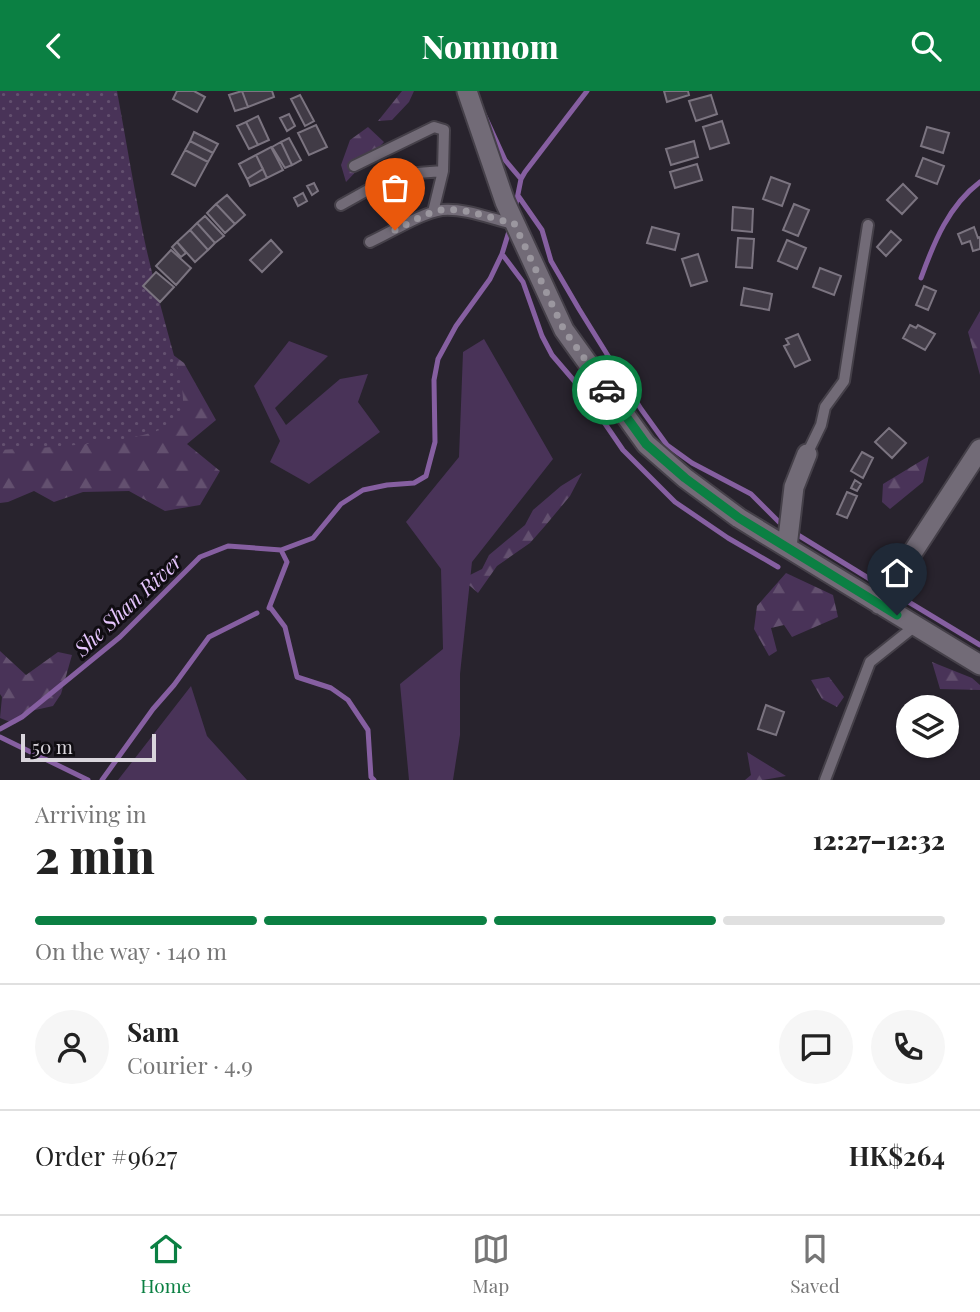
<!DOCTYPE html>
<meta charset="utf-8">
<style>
:root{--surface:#fff;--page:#f6f6f6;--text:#222;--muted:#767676;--line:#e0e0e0;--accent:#0b8043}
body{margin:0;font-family:"Playfair Display",serif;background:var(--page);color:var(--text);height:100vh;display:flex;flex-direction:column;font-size:26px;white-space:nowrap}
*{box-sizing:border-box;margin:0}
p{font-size:23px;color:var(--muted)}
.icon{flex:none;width:38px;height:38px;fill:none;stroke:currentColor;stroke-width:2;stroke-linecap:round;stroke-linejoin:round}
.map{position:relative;height:689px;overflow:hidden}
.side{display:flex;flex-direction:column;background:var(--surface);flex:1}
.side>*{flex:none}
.fabs{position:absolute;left:896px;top:604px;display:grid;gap:14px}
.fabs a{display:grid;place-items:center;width:63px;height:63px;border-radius:50%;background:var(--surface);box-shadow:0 2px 5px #0004;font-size:35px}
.scale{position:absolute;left:21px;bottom:18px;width:135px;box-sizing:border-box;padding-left:7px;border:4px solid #d9d5dc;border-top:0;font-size:19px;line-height:24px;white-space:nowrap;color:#d9d5dc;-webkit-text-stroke:5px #100d12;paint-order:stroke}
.pin{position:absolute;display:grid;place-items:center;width:60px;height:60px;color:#fff;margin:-72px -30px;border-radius:50% 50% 50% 0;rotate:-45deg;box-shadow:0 0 7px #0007}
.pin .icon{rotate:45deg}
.courier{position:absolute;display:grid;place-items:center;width:70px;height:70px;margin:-35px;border:5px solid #0b8043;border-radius:50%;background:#fff;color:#222;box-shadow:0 2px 9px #0007}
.head em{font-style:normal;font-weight:800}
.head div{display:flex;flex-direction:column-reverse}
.head{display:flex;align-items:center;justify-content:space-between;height:119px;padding:0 35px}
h1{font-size:46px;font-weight:800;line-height:52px}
.bar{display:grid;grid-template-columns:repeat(4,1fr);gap:10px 7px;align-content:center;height:84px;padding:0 35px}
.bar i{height:9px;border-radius:5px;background:var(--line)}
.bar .on{background:var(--accent)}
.bar p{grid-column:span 4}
.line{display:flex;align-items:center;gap:18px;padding:0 35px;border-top:2px solid var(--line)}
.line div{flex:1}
.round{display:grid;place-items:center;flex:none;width:74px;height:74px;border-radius:37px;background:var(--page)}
header{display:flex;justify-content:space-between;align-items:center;height:91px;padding:0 35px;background:var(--accent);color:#fff;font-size:32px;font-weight:800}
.menu{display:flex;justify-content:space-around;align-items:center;height:98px;border-top:2px solid var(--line);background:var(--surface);font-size:19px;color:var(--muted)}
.menu a{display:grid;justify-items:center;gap:4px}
.menu .on{color:var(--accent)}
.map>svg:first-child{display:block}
.green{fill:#493358}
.forest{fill:url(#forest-firs)}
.park{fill:url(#park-dots)}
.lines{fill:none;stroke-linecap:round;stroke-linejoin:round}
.stream{stroke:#865fa1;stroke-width:5}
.building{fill:#413b46;stroke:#7b7480;stroke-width:2}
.service-casing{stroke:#454049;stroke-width:14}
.minor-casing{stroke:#454049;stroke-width:23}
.service{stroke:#726b77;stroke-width:10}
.minor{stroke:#726b77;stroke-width:19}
.done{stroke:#9b979f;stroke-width:7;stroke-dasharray:0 12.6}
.route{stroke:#0b8043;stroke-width:9}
.labels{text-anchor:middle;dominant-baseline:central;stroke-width:6;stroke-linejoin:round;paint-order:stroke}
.water-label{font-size:21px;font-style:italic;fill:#e6c6fe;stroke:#100d12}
</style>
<header><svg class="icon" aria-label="back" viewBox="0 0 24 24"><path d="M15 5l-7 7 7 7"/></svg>Nomnom<svg class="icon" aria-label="search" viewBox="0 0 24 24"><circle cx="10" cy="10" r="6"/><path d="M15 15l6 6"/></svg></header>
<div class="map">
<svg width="980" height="689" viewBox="0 0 980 689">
<defs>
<pattern id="forest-firs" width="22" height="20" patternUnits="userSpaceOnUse" patternTransform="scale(1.75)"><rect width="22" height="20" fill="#493358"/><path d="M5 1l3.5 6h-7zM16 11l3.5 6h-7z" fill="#63506f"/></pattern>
<pattern id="park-dots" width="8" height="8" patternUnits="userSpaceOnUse" patternTransform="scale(1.75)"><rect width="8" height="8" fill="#493358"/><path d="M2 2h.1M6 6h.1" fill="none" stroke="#63506f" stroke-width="1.8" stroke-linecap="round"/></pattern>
</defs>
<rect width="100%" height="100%" fill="#28232d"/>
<path class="green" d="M484,248L553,368L472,471L460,583V644L453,689H409L400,593L443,558L441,478L406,431L459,366L463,261Z
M289,250L328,265L275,317L286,334L340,288L368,283L358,311L380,341L309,393L270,371L280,350L254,295Z
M191,595L207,645L247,689H118Z"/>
<path class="forest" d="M402,0H414L409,11L392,29L378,30Z
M368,36L384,51L346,91L341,74L350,49Z
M980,220V284L968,241Z
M164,257L184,272L216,329L187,353L220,380L200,414L165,420L129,400L83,401L54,411L34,400L8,411L0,412V293Z
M929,365L923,391L890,418L882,411L883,393Z
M582,382L570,405L545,435L530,452L497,475L478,502L462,488L482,478L489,464L525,434L533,419L561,395Z
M786,482L833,504L838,526L792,546L784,534L771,537L777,560L769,565L754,538L757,515Z
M0,560L26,584L58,561L72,564L61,603L53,615L22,622L15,633L0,627L2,606L0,603Z
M932,571L972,587L980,594V599L940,598Z
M829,586L844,606L837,616L822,608L811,589Z
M747,661L786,685L763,689H745L751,684Z"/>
<path class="park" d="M0,0H117C126,49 134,98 144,147C153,189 165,231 176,272C180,287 189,316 177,329C155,353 35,357 0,359Z"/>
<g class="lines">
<path class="stream" d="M484,23L505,69L521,88
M519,106L542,139L551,170L579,218L641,318L667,354L692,372L751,403L781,433
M515,118L521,88L525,81L587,0
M502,163L523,191L542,245L552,264L582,299L623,359L675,411L728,447L778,476
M921,187C934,151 949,114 980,91
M798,444L878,493
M897,504L980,554
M270,516L285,536L297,586L331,597L348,609L368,639L371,686L374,689
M269,517L287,471L281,459
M0,638L22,626L120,546L200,466L228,455L281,459L313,447L341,413L363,399L387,394L414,392L426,385L435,351L434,289L438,268L456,235L490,188L502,163L510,137
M0,646L88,689
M102,689L153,618L174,594L209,546L257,522"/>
</g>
<path class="building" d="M177,0H194L205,6L197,21L173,8Z
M242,0H272L274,6L248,16Z
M242,0L248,16L235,20L229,4Z
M664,0H688L689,4L667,11Z
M300,4L314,30L305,35L291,8Z
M711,4L717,23L696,30L689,10Z
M289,23L295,35L287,40L280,27Z
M258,25L269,49L258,54L246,31Z
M722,30L729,52L710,58L703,36Z
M246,31L258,54L249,58L237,35Z
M316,34L327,56L309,64L298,42Z
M927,36L949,42L943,62L921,55Z
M194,41L218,53L213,62L190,50Z
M289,47L301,69L292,74L281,51Z
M190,50L213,62L208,71L185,59Z
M694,50L698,66L671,74L666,58Z
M281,51L292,74L285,77L272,56Z
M271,56L283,79L267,87L256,64Z
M185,59L208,71L195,95L172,83Z
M256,64L263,78L247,88L239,73Z
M923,67L944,75L937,93L916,85Z
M697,73L702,89L675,97L670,81Z
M263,78L267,87L250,95L247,88Z
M771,86L790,93L782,115L763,108Z
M314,92L318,100L312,104L307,95Z
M903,93L917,107L902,123L887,109Z
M303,102L307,110L298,115L294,107Z
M227,104L245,124L235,133L216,113Z
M216,113L235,133L225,142L207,122Z
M794,113L809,119L798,145L783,139Z
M733,116L753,118L752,141L732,139Z
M205,125L224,145L215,152L197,132Z
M197,132L215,152L208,159L190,139Z
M652,136L679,143L675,159L647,152Z
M974,136L978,147L980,146V158L973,160L970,150L962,153L958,143Z
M190,139L208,159L195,171L177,151Z
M891,140L901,149L886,165L877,156Z
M738,147L754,148L752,177L736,176Z
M271,149L282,161L262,181L250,169Z
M787,149L806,157L797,178L778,170Z
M177,151L186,162L181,166L172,156Z
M171,159L191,177L176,194L156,175Z
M698,163L707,190L691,195L682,168Z
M820,177L841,185L834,204L813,196Z
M156,181L174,196L160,211L143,195Z
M924,195L936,200L928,219L916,214Z
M744,197L772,203L769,219L741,214Z
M910,234L916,237L918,234L935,243L925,259L903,247Z
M798,243L810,269L795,276L784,255L789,253L786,248Z
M889,337L906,352L892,367L875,351Z
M862,361L873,367L863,387L851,380Z
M855,389L861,393L857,400L851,397Z
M847,401L857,405L847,427L837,423Z
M766,614L784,621L776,644L758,638Z"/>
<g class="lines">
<g class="service-casing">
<path id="service" d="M354,75L434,36L444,39L443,80L433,121
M341,114L382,91L405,83L443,80
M370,151C390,142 421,122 442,119C466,117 491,128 514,133
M807,363L821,334L825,316L844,290L868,134
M825,689L870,571L915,535"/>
</g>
<g class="minor-casing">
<path id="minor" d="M467,0L505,111L564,239L646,353L685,387L739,427L980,574
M787,456L794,396L807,363
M879,513L980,358"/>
</g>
<use href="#service" class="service"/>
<use href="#minor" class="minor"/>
</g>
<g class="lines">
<path class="done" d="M395,139C408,133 422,124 436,120C461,114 490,128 514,132L564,239L607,299"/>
<path class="route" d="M607,299L646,353L685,387L739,427L897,524"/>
</g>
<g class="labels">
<g class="water-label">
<text transform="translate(127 513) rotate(-43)">She Shan River</text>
</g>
</g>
</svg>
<div class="fabs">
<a><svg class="icon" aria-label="layers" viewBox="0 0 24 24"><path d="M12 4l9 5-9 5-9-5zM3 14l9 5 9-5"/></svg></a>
</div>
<div class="scale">50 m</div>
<div class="pin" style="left:395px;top:139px;background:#ea580c"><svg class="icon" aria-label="bag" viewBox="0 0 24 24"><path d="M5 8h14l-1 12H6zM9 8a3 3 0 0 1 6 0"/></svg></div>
<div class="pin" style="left:897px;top:524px;background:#1f2937"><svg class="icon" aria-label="home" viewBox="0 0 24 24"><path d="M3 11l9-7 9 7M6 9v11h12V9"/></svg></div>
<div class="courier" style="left:607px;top:299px"><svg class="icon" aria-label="car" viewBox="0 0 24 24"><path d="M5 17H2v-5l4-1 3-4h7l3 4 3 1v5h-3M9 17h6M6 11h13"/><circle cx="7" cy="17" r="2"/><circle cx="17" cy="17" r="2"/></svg></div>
</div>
<section class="side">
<div class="head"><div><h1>2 min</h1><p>Arriving in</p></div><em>12:27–12:32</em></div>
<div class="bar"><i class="on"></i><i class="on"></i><i class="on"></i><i></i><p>On the way · 140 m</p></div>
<div class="line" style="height:126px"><a class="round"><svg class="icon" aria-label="person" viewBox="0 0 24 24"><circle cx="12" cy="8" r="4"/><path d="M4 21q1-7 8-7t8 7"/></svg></a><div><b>Sam</b><p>Courier · 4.9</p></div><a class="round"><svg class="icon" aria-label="chat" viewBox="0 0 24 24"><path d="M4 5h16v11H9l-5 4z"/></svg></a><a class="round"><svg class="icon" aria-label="phone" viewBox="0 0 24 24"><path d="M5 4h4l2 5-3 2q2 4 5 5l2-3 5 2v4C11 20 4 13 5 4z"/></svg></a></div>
<div class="line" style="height:91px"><div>Order #9627</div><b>HK$264</b></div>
</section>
<nav class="menu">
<a class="on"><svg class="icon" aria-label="home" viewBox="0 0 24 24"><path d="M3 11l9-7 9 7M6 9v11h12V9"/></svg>Home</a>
<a><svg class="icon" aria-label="map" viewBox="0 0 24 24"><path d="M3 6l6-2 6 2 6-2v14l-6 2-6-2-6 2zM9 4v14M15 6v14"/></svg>Map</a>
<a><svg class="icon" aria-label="saved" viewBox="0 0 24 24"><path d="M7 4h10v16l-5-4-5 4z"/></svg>Saved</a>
</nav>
